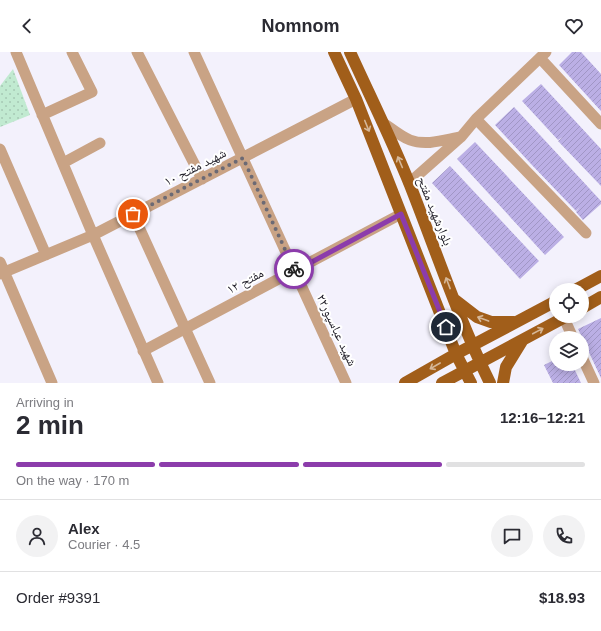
<!DOCTYPE html>
<meta charset="utf-8">
<style>
:root{--surface:#fff;--page:#f2f2f3;--text:#2b2b33;--muted:#7c7c81;--line:#e1e1e2;--accent:#8c3cab}
body{margin:0;font-family:Arial,"Noto Naskh Arabic",sans-serif;background:var(--page);color:var(--text);height:100vh;display:flex;flex-direction:column;font-size:15px;white-space:nowrap}
*{box-sizing:border-box;margin:0}
p{font-size:13px;color:var(--muted)}
.icon{flex:none;width:22px;height:22px;fill:none;stroke:currentColor;stroke-width:2;stroke-linecap:round;stroke-linejoin:round}
.map{position:relative;height:331px;overflow:hidden}
.sheet{display:flex;flex-direction:column;background:var(--surface);flex:1}
.sheet>*{flex:none}
.controls{position:absolute;left:549px;top:231px;display:grid;gap:8px}
.controls a{display:grid;place-items:center;width:40px;height:40px;border-radius:50%;background:var(--surface);box-shadow:0 2px 10px #0003;font-size:20px}
.pin{position:absolute;display:grid;place-items:center;width:34px;height:34px;color:#fff;margin:-17px;border:2px solid #fff;border-radius:50%;box-shadow:0 1px 4px #0007}
.courier{position:absolute;display:grid;place-items:center;width:40px;height:40px;margin:-20px;border:3px solid #8c3cab;border-radius:50%;background:#fff;color:#222;box-shadow:0 1px 5px #0007}
.summary em{font-style:normal;font-weight:700}
.summary div{display:flex;flex-direction:column-reverse}
.summary{display:flex;align-items:center;justify-content:space-between;height:68px;padding:0 16px}
h1{font-size:26px;font-weight:700;line-height:30px}
.bar{display:grid;grid-template-columns:repeat(4,1fr);gap:6px 4px;align-content:center;height:48px;padding:0 16px}
.bar i{height:5px;border-radius:3px;background:var(--line)}
.bar .current{background:var(--accent)}
.bar p{grid-column:span 4}
.line{display:flex;align-items:center;gap:10px;padding:0 16px;border-top:1px solid var(--line)}
.line div{flex:1}
.round{display:grid;place-items:center;flex:none;width:42px;height:42px;border-radius:21px;background:var(--page)}
header{display:flex;justify-content:space-between;align-items:center;height:52px;padding:0 16px;background:var(--surface);font-size:18px;font-weight:700}
.map>svg:first-child{display:block}
.grass{fill:url(#grass-dots)}
.building{fill:url(#building-hatch)}
.lines{fill:none;stroke-linecap:round;stroke-linejoin:round}
.minor{stroke:#c9a385;stroke-width:11}
.major{stroke:#a15e1a;stroke-width:12}
.oneway{stroke:#d5b798}
.done{stroke:#6c6a74;stroke-width:4;stroke-dasharray:0 7.2}
.route{stroke:#8c3cab;stroke-width:5}
.labels{text-anchor:middle;dominant-baseline:central;stroke-width:4;stroke-linejoin:round;paint-order:stroke}
.street-label{font-size:13px;fill:#23212b;stroke:#fff}
</style>
<header><svg class="icon" aria-label="back" viewBox="0 0 24 24"><path d="M15 5l-7 7 7 7"/></svg>Nomnom<svg class="icon" aria-label="heart" viewBox="0 0 24 24"><path d="M12 20l-8-8c-3-5 5-10 8-4 3-6 11-1 8 4z"/></svg></header>
<div class="map">
<svg width="601" height="331" viewBox="0 0 601 331">
<defs>
<pattern id="grass-dots" width="8" height="8" patternUnits="userSpaceOnUse"><rect width="8" height="8" fill="#c1ead1"/><path d="M2 2h.1M6 6h.1" fill="none" stroke="#a6c8b4" stroke-width="1.8" stroke-linecap="round"/></pattern>
<pattern id="building-hatch" width="6" height="6" patternUnits="userSpaceOnUse"><rect width="6" height="6" fill="#bbafe5"/><path d="M-1 1l2-2M0 6l6-6M5 7l2-2" fill="none" stroke="#a096c5"/></pattern>
</defs>
<rect width="100%" height="100%" fill="#f3f1fc"/>
<path class="grass" d="M13,17L30,63L0,75V34Z"/>
<path class="building" d="M572,0H581L601,22V59L559,13Z
M541,32L601,97V134L558,89L563,85L558,88L522,49Z
M514,55L601,149V152L583,168L576,160L580,155L576,159L531,112L537,107L531,112L495,73Z
M475,90L564,185L545,203L457,107Z
M450,114L539,209L520,227L432,131Z
M601,266V326L578,277Z
M556,307V312H572L581,331H553L544,313Z"/>
<g class="lines">
<path class="minor" d="M16,0L93,183L158,331
M137,0L202,127
M194,0L346,331
M540,6L601,72
M42,63L92,40L72,0
M476,67L586,181
M382,70C391,76 400,84 410,88C426,94 444,88 461,85
M0,97L46,203
M63,111L100,91
M409,131L461,85L476,67L546,0
M133,162L210,331
M0,210L52,331
M0,222L93,183L356,47
M564,266L573,286
M143,299L401,162
M582,305L594,331"/>
<path class="major" d="M334,0L356,47L456,302L471,331
M350,0C370,44 392,88 410,133C436,199 459,268 490,331
M575,238L601,224
M455,248L477,265L491,270H514
M582,256L601,245
M405,331L456,302L556,249
M442,331L567,264
M503,331L506,315L522,289"/>
</g>
<defs><path id="oneway-shaft" d="M-6 0H5M1.5-3L5.5 0L1.5 3" fill="none" stroke-width="1.6" stroke-linecap="round" stroke-linejoin="round"/></defs>
<g class="oneway">
<use href="#oneway-shaft" transform="translate(367 74) rotate(68)"/>
<use href="#oneway-shaft" transform="translate(400 110) rotate(-113)"/>
<use href="#oneway-shaft" transform="translate(448 231) rotate(-111)"/>
<use href="#oneway-shaft" transform="translate(483 267) rotate(-160)"/>
<use href="#oneway-shaft" transform="translate(538 279) rotate(-28)"/>
<use href="#oneway-shaft" transform="translate(435 314) rotate(150)"/>
</g>
<g class="lines">
<path class="done" d="M133,162L243,106L294,217"/>
<path class="route" d="M294,217L295,219L401,162L446,275"/>
</g>
<g class="labels">
<g class="street-label">
<text transform="translate(195 115) rotate(-27)">شهید مفتح ۱۰</text>
<text transform="translate(435 159) rotate(68)">بلوارشهید مفتح</text>
<text transform="translate(245 229) rotate(-28)">مفتح ۱۲</text>
<text transform="translate(337 278) rotate(65)">شهید عباسپور۲۲</text>
</g>
</g>
</svg>
<div class="controls">
<a><svg class="icon" aria-label="locate" viewBox="0 0 24 24"><circle cx="12" cy="12" r="6"/><path d="M12 2v4M12 18v4M2 12h4M18 12h4"/></svg></a>
<a><svg class="icon" aria-label="layers" viewBox="0 0 24 24"><path d="M12 4l9 5-9 5-9-5zM3 14l9 5 9-5"/></svg></a>
</div>
<div class="pin" style="left:133px;top:162px;background:#ea580c"><svg class="icon" aria-label="bag" viewBox="0 0 24 24"><path d="M5 8h14l-1 12H6zM9 8a3 3 0 0 1 6 0"/></svg></div>
<div class="pin" style="left:446px;top:275px;background:#1f2937"><svg class="icon" aria-label="home" viewBox="0 0 24 24"><path d="M3 11l9-7 9 7M6 9v11h12V9"/></svg></div>
<div class="courier" style="left:294px;top:217px"><svg class="icon" aria-label="bike" viewBox="0 0 24 24"><circle cx="6" cy="16" r="4"/><circle cx="18" cy="16" r="4"/><path d="M6 16l4-8h5l3 8M10 8l3 8H6M13 5h3"/></svg></div>
</div>
<section class="sheet">
<div class="summary"><div><h1>2 min</h1><p>Arriving in</p></div><em>12:16–12:21</em></div>
<div class="bar"><i class="current"></i><i class="current"></i><i class="current"></i><i></i><p>On the way · 170 m</p></div>
<div class="line" style="height:72px"><a class="round"><svg class="icon" aria-label="person" viewBox="0 0 24 24"><circle cx="12" cy="8" r="4"/><path d="M4 21q1-7 8-7t8 7"/></svg></a><div><b>Alex</b><p>Courier · 4.5</p></div><a class="round"><svg class="icon" aria-label="chat" viewBox="0 0 24 24"><path d="M4 5h16v11H9l-5 4z"/></svg></a><a class="round"><svg class="icon" aria-label="phone" viewBox="0 0 24 24"><path d="M5 4h4l2 5-3 2q2 4 5 5l2-3 5 2v4C11 20 4 13 5 4z"/></svg></a></div>
<div class="line" style="height:52px"><div>Order #9391</div><b>$18.93</b></div>
</section>
